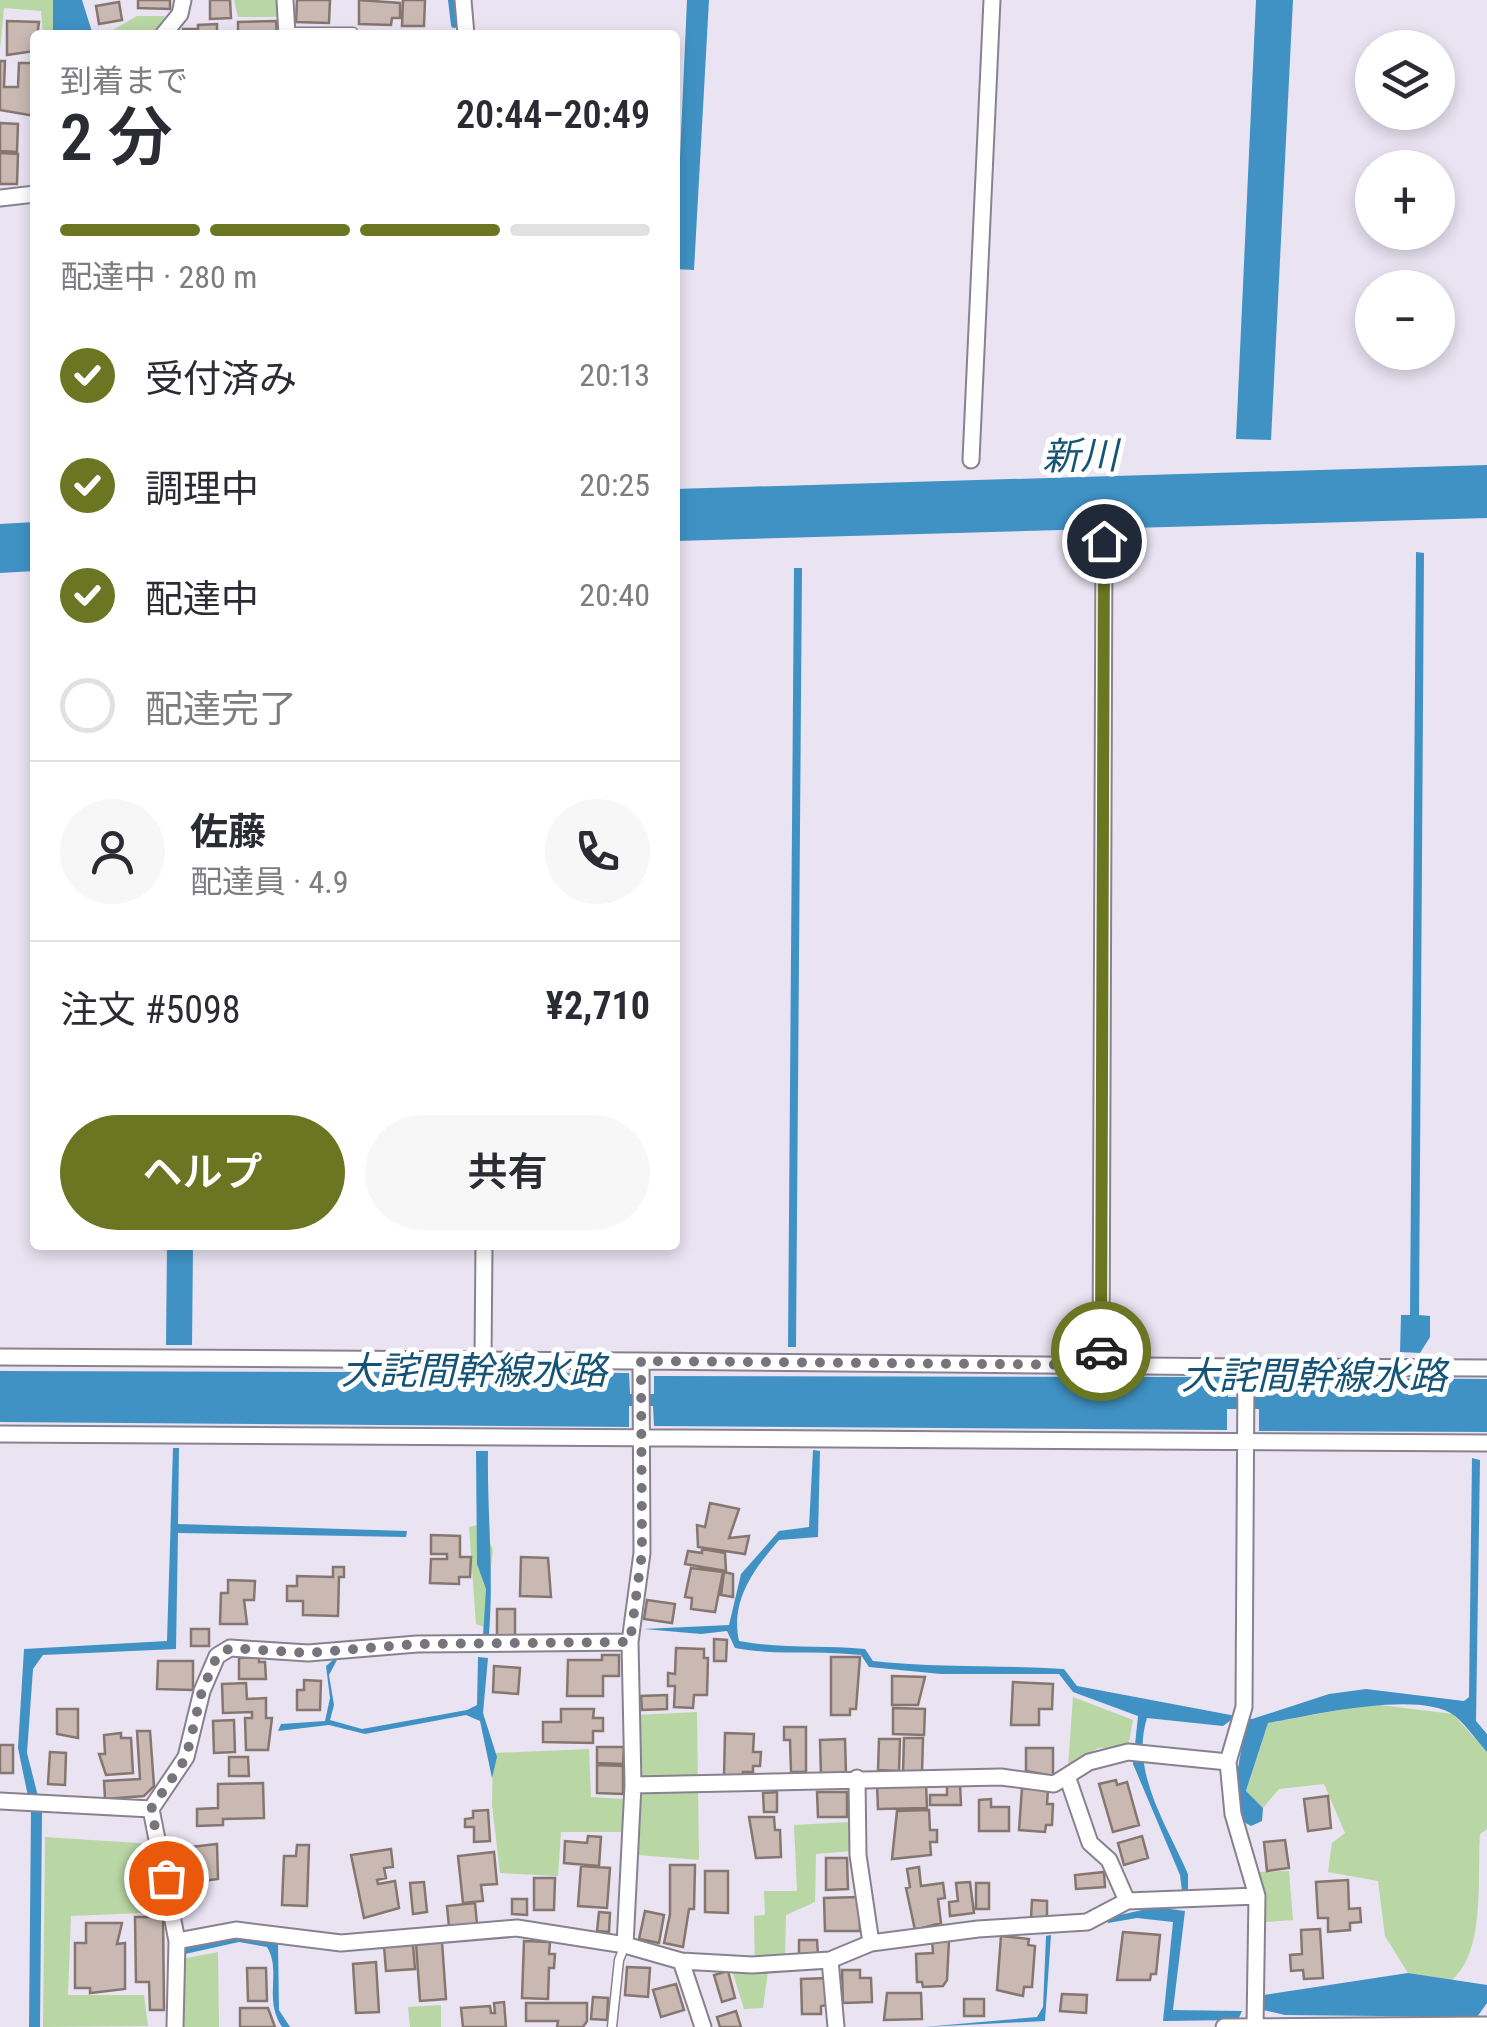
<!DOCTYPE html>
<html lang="ja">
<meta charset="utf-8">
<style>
:root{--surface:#fff;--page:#f7f7f7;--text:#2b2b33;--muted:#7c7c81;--line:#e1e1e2;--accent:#6a7621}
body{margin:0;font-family:"Roboto Condensed","Noto Sans JP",sans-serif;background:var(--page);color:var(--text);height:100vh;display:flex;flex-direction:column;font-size:38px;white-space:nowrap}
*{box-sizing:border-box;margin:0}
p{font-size:32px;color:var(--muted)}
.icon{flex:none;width:55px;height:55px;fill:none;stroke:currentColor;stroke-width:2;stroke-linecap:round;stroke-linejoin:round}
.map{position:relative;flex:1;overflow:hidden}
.panel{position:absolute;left:30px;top:30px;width:650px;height:1220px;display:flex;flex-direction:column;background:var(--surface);border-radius:10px;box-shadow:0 5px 15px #0003}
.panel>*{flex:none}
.tools{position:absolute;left:1355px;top:30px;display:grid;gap:20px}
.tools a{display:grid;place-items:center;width:100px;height:100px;border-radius:50%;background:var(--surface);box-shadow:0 5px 15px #0003;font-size:50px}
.pin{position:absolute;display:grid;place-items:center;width:85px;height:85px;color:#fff;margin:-42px;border:5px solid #fff;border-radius:50%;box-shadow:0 2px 10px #0007}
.courier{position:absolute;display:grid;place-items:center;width:100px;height:100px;margin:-50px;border:8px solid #6a7621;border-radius:50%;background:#fff;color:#222;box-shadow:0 2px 12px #0007}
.overview em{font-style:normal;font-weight:600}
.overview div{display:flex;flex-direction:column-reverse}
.overview{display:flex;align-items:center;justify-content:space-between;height:170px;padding:0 30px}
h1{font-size:65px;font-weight:600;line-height:75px}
.bar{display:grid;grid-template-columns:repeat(4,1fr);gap:15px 10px;align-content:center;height:120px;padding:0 30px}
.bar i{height:12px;border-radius:8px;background:var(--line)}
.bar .on{background:var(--accent)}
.bar p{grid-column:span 4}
.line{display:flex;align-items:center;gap:25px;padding:0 30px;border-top:2px solid var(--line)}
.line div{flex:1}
.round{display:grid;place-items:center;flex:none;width:105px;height:105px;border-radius:52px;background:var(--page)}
ol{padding:0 30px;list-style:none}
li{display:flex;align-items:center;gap:30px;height:110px}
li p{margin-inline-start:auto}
li .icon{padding:10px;border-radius:50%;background:var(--accent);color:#fff;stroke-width:4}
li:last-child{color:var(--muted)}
li i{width:55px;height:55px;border:5px solid var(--line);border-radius:50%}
.cta{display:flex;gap:20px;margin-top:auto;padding:20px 30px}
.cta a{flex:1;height:115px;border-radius:60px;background:var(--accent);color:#fff;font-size:40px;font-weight:600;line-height:115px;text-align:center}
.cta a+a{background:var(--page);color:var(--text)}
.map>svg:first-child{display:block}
.green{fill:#b9d7a4}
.water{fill:#4092c5}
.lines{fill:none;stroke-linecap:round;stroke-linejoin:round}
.stream{stroke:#4092c5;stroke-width:6}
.building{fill:#c9b9b2;stroke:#857670;stroke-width:2.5}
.service-casing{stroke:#888290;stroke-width:11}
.minor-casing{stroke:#888290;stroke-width:19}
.service{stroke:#fff;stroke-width:8}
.minor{stroke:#fff;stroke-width:15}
.done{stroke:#77747d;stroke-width:10;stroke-dasharray:0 18}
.route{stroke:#6a7621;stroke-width:12}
.labels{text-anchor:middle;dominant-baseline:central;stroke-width:10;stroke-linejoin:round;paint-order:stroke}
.water-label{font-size:38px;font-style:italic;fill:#165477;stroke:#fff}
</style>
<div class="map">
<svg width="1487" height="2027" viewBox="0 0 1487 2027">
<rect width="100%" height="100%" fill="#e9e3f2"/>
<path class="green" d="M0,0H53V35H43L41,11L4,8L0,49Z
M234,0H278L279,17H238Z
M137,16H165L156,35H104Z
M482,1524L493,1550L484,1627L476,1624L469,1527Z
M1073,1697L1133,1720L1128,1747L1098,1748L1068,1767Z
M1372,1704L1453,1714L1487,1752V1829L1480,1834C1477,1877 1486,1951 1452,1980L1408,1973L1385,1936L1378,1881L1328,1872L1332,1843L1345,1833L1324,1784L1279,1789L1263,1808L1246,1792L1268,1723Z
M697,1712L699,1860L639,1855L638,1715Z
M589,1749L591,1797L625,1799L626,1832H561L558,1876L500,1873L492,1805L493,1753Z
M849,1822L852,1851L816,1854L815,1902L786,1915L785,1957L769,1963L763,2008L744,2009L731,1967L755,1970L754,1916L765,1915L764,1891H797L794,1825Z
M45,1837L153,1844L165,1912L71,1916L68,1995H144L148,2026L43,2027Z
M1289,1871L1293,1920L1266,1922L1256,1872Z
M218,1952L219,2027H182V1959Z
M441,2005V2027H410L408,2007Z"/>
<path class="water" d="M53,0H82L93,35H53Z
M687,0H709L694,270L675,269Z
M1256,0H1293L1271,440L1236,439Z
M1487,465V518L675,541V489Z
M35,522V571L0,573V524Z
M1416,552L1424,553L1419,1315L1430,1316V1337L1420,1353L1400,1352L1401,1315H1410Z
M794,568H802L796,1347H788Z
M167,1245H193L192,1345H166Z
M0,1371L629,1373L630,1394H654V1376L1227,1377L1228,1397H1259V1377L1487,1379V1432L1259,1431V1409H1227V1430L654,1426L653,1406H629V1427L0,1422Z
M173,1448H179L178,1524L407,1531L406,1537L178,1533L176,1649L43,1655L33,1669L27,1753L42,1812L40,2027H29L31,1811L18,1748L24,1649L167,1641Z
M813,1450L820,1451L818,1537L779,1540C755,1568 730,1600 739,1641C780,1649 823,1645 865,1649L873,1661C937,1668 1000,1665 1064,1669L1077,1686L1252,1719L1329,1694L1366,1689L1464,1701L1469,1697L1472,1458L1480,1460L1476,1721L1487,1734V1752C1477,1741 1467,1726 1455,1716C1421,1689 1309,1716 1268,1723L1246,1791L1263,1808L1262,1821L1251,1826L1242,1821L1236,1780L1245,1727L1231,1720L1223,1726L1147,1718C1130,1772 1167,1825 1188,1874V1891H1182L1180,1875L1133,1764L1138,1716L1073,1692L1059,1674H941L869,1667L861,1655C818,1650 778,1656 735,1648L727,1631L701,1634L644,1629L729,1625L741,1574L779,1531L809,1527Z
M476,1451H488C487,1512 494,1573 489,1634L483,1636L486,1589L477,1564Z
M478,1657L488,1658L483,1713L497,1757L492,1778L480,1721L466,1715L365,1734L329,1725L278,1731L281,1724L325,1721L330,1698L326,1666L334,1659L337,1660L329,1675L334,1705L330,1720L362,1729L467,1710L477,1705Z
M1156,1907L1185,1911L1173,2010L1242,2011L1238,2020L1163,2021L1173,1922L1137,1918L1108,1923L1106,1918Z
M1051,1935L1045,2021L924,2027L1037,2017L1043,2007L1046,1936Z
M240,1937L278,1944L279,2010L290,2027H282C263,1998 282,1972 267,1947L239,1942L185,1954L184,1948Z
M1408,1973L1487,1985V2003L1477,2017L1285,2015L1263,2010V1995Z"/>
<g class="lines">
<path class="stream" d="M451,0L454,25"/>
</g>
<path class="building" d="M138,0H170V9L138,8Z
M210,0H230L231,18L210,19Z
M297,0H330L329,23L296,22Z
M359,0L400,3V18H392L391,25L359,24Z
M403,0H425L424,26H402Z
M119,2L122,20L99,24L96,6Z
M7,21L39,22L35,51L7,55Z
M276,21L277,35H238V22Z
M217,24V35H183V29H198V25Z
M0,61H5L4,87H18L19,63H35V116L0,110Z
M0,123L18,124L17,152L0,151Z
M0,153L18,154L17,184H0Z
M710,1503L739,1509L729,1538L749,1536L745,1554L698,1547L697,1525L705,1527Z
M431,1535L460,1536V1557H471L470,1577H459V1584L430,1583L431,1559H447V1554H431Z
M702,1549L725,1553L726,1571L685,1564L688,1551L702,1553Z
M521,1557L548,1558L551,1597L520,1596Z
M333,1567H344V1577H339L338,1616L303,1615V1601H287V1586H297V1576L333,1577Z
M691,1568L723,1572L715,1612L691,1609L692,1598L685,1597Z
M724,1572L733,1574V1597L721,1595Z
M228,1580L255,1581L254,1600H244L247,1624H220L221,1593H228Z
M647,1600L675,1604L672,1623L644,1619Z
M497,1609H515V1638L497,1637Z
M191,1629H209V1646H191Z
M714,1639L727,1640L726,1661H714Z
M676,1648L704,1649V1658H708L707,1695H694L693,1708L674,1707L675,1686H668V1673L675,1674Z
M602,1655H619V1676H603V1696H567L568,1660H602Z
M259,1657V1662H265L266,1679H239V1658Z
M831,1657H860L856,1709H850V1715H831Z
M158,1661H193V1690L157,1689Z
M494,1666L520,1668L518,1694L493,1692Z
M892,1676L925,1677L918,1705H892Z
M304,1680L321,1681L320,1710H297V1690H304Z
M1013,1682L1053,1684L1052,1709H1039V1725H1011Z
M246,1683L247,1699L266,1698V1718H272L268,1750H246L245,1718H252V1712L223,1713L222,1684Z
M667,1695V1709L642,1710L641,1696Z
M893,1708L925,1709L924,1735L893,1734Z
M57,1709H78V1738L57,1734Z
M561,1709H594L593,1718H603V1731H593V1743L543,1742V1722H561Z
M234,1720L235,1752L214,1753L213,1721Z
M784,1727H806V1772H791L790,1740H784Z
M137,1731H150L154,1786L144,1796L105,1799L104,1781L140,1779Z
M121,1733V1738H131L133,1773L106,1775L99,1754H105L104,1735Z
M725,1733L754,1734L753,1752H761L760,1766H753V1772H743V1777L724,1776Z
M904,1738H923L922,1773H903Z
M845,1739L846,1774L821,1775L820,1740Z
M879,1739H900L899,1771L878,1770Z
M0,1745H13V1773H0Z
M597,1747H624L623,1764L597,1763Z
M1026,1748H1053V1776L1026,1771Z
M50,1752L66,1753L65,1785L48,1784Z
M229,1757H248L249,1776H229Z
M597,1765L623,1766V1794L597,1793Z
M1116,1780L1117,1785L1127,1782L1139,1825L1113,1832L1099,1784Z
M263,1783L264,1818L223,1819V1825L197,1826V1809L218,1808V1784Z
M926,1783L927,1808L878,1809L877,1785Z
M947,1784H960L961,1805H930V1795H947Z
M1022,1788L1048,1789L1047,1804H1053L1052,1825H1046L1045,1832L1019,1830Z
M777,1792V1812H764L763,1793Z
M817,1792H847V1817H818Z
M1328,1796L1331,1828L1308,1831L1304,1799Z
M991,1799V1807H1009V1831H979V1800Z
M488,1810L490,1841L474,1842V1827H465V1819L473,1818V1811Z
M929,1810L930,1830H937V1842H930L931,1855L892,1859L897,1811Z
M749,1817H774L775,1830H780L781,1857L756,1858Z
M588,1836L601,1837L599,1866L564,1863L565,1841L587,1843Z
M1142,1836L1148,1858L1124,1865L1118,1843Z
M1285,1840L1289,1868L1267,1871L1264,1842Z
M217,1844L218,1879L187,1883L182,1848Z
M297,1845H309L307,1906L282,1905L284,1856H296Z
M391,1849L393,1867L384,1868L386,1878L377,1880L378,1884L395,1881L399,1908L364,1918L351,1855Z
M494,1852L497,1884L481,1885L483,1901L463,1903L458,1856Z
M826,1858H847L848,1889L826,1890Z
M670,1865H695L694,1909H689L683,1947L664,1943L670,1914Z
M581,1866L610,1868L607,1908L578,1906Z
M919,1867L921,1886L943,1883L945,1898L938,1899L941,1923L915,1930L906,1888L910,1887L907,1869Z
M705,1871H728V1913L705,1912Z
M1104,1872L1105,1887L1076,1889L1075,1875Z
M534,1878H555L554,1910H534Z
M1348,1880L1349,1909L1360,1908L1361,1922L1350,1923V1930L1328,1932V1918H1318L1316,1882Z
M424,1882L427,1912L413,1914L410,1883Z
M970,1882L974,1913L950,1916L949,1902L958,1901L956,1883Z
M976,1883H989V1909H976Z
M859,1897L860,1931H825L824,1898Z
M512,1899H527V1915L512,1914Z
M1032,1900L1047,1901V1919L1031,1918Z
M475,1903L477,1924L449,1927L447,1906Z
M645,1911L664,1915L659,1943L639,1939Z
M599,1912L610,1913L609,1932L597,1931Z
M135,1917H163L164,2010H150L149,1982H136Z
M86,1923H122L117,1944L125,1943V1989L90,1993V1988H75V1943H86Z
M1320,1929L1323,1978L1304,1979L1303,1970L1291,1971L1290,1955L1302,1954L1301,1930Z
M1123,1932L1160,1935L1156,1974H1151L1150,1980H1117Z
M1001,1936L1029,1939L1028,1945L1035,1946L1032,1987H1024L1023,1996L997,1990Z
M799,1940H817L818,1955H799Z
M949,1940L947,1980L943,1986L923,1987L922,1982H917L916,1954L933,1953L932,1941Z
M524,1941L550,1942L549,1954H555L554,1968H549L548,1999L522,1998Z
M442,1942L446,1999L420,2001L416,1943Z
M413,1944L415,1969L386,1971L384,1946Z
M376,1962L379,2012L356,2013L353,1964Z
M627,1967L650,1968L648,1997L625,1995Z
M247,1968H266L267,2001H248Z
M842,1970H860V1978H871L872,2002L843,2003Z
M728,1971L735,1998L722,2002L714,1975Z
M828,1978V2005L821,2006V2014H802L801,1979Z
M676,1984L684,2010L661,2017L653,1990Z
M887,1993H921L922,2019L884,2020Z
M1062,1994L1087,1995L1086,2013L1060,2011Z
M593,1997L608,1998L607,2020L591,2019Z
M964,1999H984V2016H964Z
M504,2002L506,2027H463L461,2008L490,2006L491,2013H495L494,2003Z
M526,2003H587V2021L583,2027H557L558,2021H526Z
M240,2008H268L275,2027H240Z
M736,2011L741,2027H720L717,2017Z"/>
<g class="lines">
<g class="service-casing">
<path id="service" d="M287,32H353
M612,2027L619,1960L625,1945"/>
</g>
<g class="minor-casing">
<path id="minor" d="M285,0L287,35
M463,0L466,35
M163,35L180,14L183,0
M0,198L35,194
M971,460L992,0
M0,1357L641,1361L642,1553L630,1642L633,1785L625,1945
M483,1359L484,1245
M641,1361L1246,1367L1244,1707L1228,1762L1233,1814L1257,1896L1255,2026
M1101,1365L1104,541
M1246,1367L1487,1368
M0,1434L1487,1443
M1067,1776L1090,1843L1109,1860L1127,1901
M857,1778L858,1855L871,1943
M633,1785L1001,1777L1054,1784L1089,1762L1128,1752L1228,1762
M0,1801L151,1809
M177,1941L236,1930L341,1943L517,1928L625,1945L681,1961L703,2027
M830,1960L836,2027
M681,1961L752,1965L830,1960L871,1943L978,1929L1087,1922L1127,1901L1257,1896
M175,2027L177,1941L151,1809L186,1757L202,1691L217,1656L230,1648L308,1653L417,1644L630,1642
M1224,2027L1487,2025"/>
</g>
<use href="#service" class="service"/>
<use href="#minor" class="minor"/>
</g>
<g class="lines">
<path class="done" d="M166,1878L151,1809L186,1758L202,1691L217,1656L230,1648L308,1653L417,1644L630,1642L642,1553L641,1361L1101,1365V1351"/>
<path class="route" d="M1101,1351L1104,541"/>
</g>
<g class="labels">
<g class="water-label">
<text transform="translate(1080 456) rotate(-1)">新川</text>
<text x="474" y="1371">大詫間幹線水路</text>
<text x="1314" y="1376">大詫間幹線水路</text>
</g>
</g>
</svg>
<div class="tools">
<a><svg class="icon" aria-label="layers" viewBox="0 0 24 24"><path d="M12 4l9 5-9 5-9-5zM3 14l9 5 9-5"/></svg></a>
<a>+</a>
<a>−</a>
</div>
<div class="pin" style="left:166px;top:1878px;background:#ea580c"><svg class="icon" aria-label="bag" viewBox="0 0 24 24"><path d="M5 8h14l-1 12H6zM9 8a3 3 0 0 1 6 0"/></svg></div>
<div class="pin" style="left:1104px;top:541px;background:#1f2937"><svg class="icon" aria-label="home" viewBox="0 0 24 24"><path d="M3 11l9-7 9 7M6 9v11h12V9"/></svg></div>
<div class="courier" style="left:1101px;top:1351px"><svg class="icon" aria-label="car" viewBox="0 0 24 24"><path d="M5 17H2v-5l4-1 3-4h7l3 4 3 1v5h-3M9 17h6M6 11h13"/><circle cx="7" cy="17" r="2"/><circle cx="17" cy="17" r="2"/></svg></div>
<section class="panel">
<div class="overview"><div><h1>2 分</h1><p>到着まで</p></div><em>20:44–20:49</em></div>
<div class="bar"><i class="on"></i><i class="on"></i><i class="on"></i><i></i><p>配達中 · 280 m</p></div>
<ol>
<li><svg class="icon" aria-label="check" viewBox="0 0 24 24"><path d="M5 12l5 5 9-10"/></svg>受付済み<p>20:13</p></li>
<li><svg class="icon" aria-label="check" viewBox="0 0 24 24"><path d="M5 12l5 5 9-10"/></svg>調理中<p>20:25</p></li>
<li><svg class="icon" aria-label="check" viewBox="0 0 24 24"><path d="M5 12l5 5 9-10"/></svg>配達中<p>20:40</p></li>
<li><i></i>配達完了</li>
</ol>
<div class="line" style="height:180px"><a class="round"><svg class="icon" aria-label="person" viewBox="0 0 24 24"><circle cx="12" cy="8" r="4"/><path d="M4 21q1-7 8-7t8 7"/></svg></a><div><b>佐藤</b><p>配達員 · 4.9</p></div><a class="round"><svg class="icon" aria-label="phone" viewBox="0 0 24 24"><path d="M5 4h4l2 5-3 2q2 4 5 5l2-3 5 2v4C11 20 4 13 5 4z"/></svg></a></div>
<div class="line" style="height:130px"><div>注文 #5098</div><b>¥2,710</b></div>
<div class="cta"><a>ヘルプ</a><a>共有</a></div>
</section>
</div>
